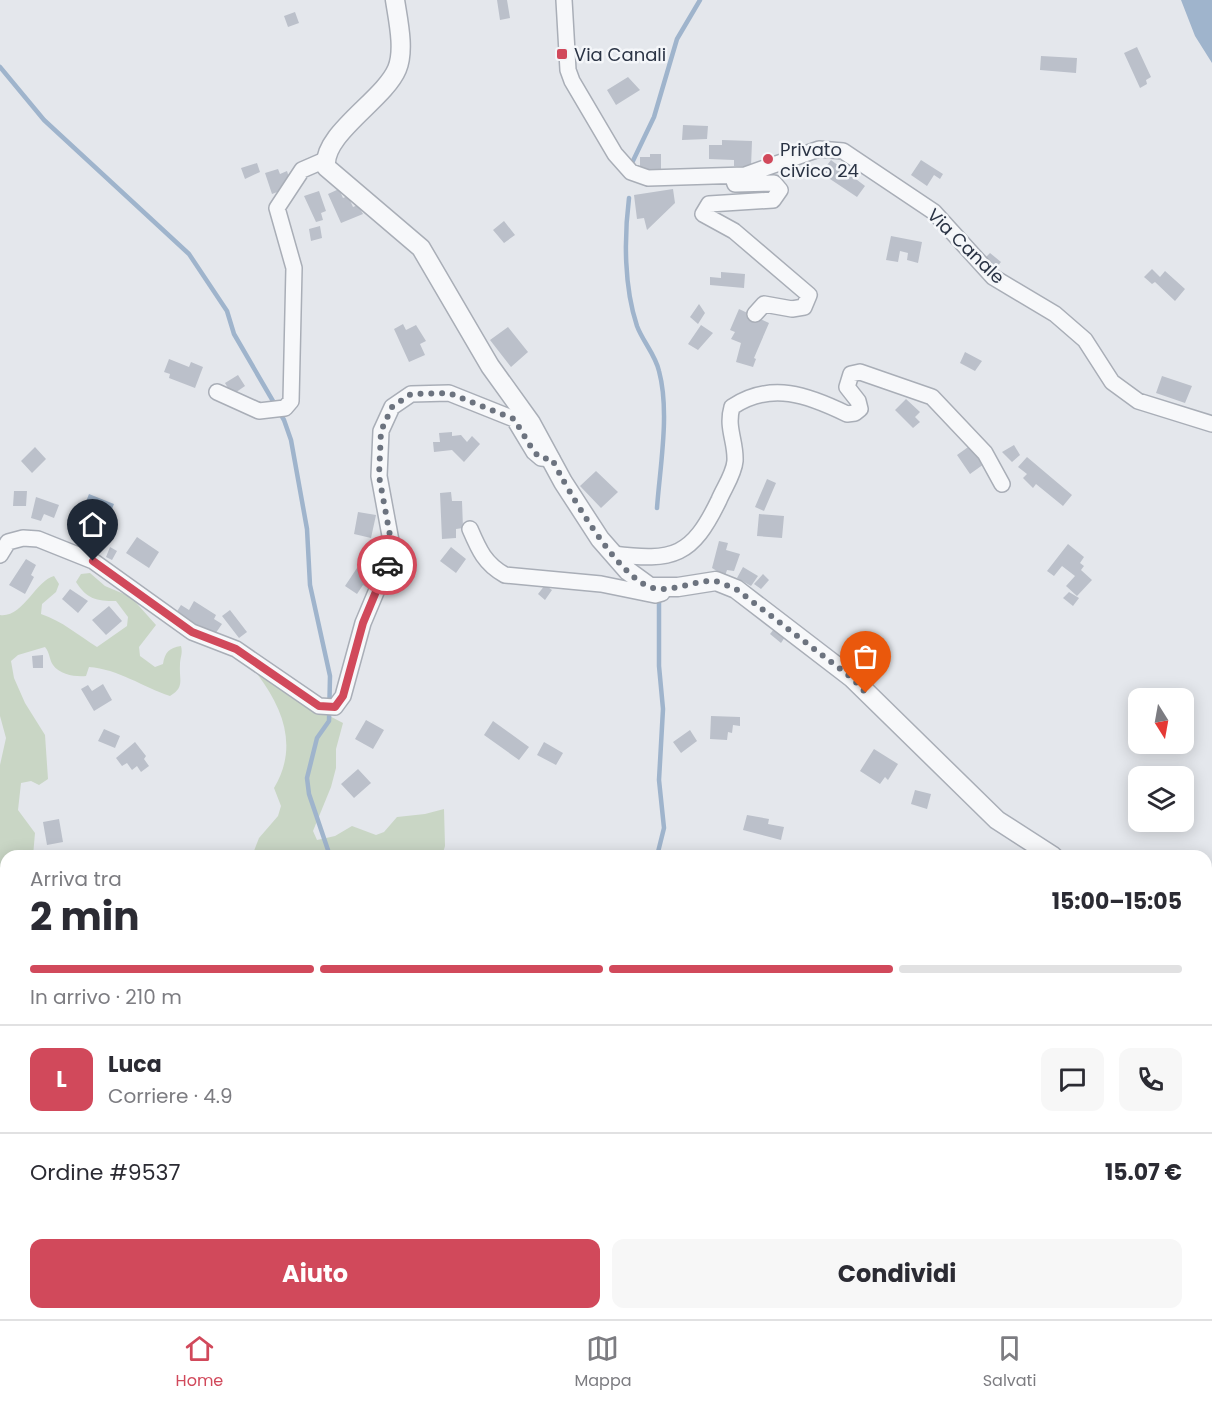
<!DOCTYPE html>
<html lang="it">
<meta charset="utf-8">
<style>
:root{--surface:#fff;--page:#f7f7f7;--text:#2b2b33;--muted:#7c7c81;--line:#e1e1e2;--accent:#d1495b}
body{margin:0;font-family:Poppins,sans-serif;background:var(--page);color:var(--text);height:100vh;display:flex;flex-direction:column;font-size:22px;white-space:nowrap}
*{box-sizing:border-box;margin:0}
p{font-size:20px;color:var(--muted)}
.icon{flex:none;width:33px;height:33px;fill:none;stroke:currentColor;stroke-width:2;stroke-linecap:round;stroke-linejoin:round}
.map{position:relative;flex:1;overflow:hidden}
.sheet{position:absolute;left:0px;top:850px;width:1212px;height:470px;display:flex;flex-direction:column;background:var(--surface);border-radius:18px 18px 0 0;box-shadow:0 3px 15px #0003}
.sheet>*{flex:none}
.needle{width:39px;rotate:169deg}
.buttons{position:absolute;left:1128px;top:688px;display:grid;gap:12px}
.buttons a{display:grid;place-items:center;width:66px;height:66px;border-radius:12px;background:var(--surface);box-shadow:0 3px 15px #0003;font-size:30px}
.pin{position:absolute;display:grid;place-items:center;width:51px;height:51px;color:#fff;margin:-62px -26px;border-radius:50% 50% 50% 0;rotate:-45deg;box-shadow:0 0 6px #0007}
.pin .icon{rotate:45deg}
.courier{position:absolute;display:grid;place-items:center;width:60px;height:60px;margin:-30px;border:4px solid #d1495b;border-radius:50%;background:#fff;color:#222;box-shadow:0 2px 8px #0007}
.head em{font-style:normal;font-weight:700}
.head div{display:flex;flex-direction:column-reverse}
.head{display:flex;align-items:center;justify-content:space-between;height:102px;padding:0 30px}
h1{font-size:39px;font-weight:700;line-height:45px}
.bar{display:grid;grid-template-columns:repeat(4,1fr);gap:9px 6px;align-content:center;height:72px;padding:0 30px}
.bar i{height:8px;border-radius:4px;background:var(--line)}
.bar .selected{background:var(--accent)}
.bar p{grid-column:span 4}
.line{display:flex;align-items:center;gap:15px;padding:0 30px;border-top:2px solid var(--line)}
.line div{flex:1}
.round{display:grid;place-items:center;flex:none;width:63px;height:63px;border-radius:12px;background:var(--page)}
.primary-button{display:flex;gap:12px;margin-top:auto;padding:12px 30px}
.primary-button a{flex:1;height:69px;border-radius:12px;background:var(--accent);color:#fff;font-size:24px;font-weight:700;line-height:69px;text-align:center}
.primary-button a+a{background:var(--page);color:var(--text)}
.tab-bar{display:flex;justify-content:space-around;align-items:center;height:84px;border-top:2px solid var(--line);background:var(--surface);font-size:16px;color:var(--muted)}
.tab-bar a{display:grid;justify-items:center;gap:3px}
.tab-bar .selected{color:var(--accent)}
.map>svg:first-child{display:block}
.green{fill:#c9d6c5}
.water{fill:#9fb4cc}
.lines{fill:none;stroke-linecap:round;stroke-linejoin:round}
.stream{stroke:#9fb4cc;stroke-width:4.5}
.building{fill:#bbc0ca}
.minor-casing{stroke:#a9aeb7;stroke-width:18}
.tertiary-casing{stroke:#a9aeb7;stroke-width:21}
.minor{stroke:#f7f8fa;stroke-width:15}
.tertiary{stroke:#f7f8fa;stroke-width:18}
.done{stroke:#6c737f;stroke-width:6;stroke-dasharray:0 10.8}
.route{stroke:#d1495b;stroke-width:8}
.poi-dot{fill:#d1495b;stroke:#f4f6f9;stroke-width:2}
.labels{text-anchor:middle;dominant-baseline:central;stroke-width:5;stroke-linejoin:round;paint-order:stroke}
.poi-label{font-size:18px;fill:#2b3445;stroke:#f4f6f9;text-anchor:start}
.street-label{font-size:18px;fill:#2b3445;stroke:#f4f6f9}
</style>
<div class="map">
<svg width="1212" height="1319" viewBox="0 0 1212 1319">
<rect width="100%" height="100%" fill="#e4e7ec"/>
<path class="green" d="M90,573L105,586L131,597L156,625L139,647L140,656L155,667L163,664C165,652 169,648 181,646C183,654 180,657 180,665C179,680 185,687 170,696C143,687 118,669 89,667L86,676C76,677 60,675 53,665C49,659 50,653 45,647L18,655L11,661L14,678L25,703L45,735L48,779L39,785L31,781L21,783L18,810L35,833L33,856H6V934L0,901V765L6,738L0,716V615C23,618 35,581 54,576L59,584L56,592L42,604L41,614C62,621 78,635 97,647L127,626L128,617L116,601C96,601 87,599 76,582L81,574Z
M258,675H267L293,697L343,723L336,749V768L331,787L313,831L317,840L335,836L352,826L376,835L384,832L397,817L425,814L444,809L445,846L442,856H252L259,838L278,816L281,806L274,788C298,748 284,710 258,675Z
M34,1314H160L159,1319H12Z
M516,1314H543L548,1319H509Z"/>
<path class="water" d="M1181,0H1212V63L1195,36Z
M89,494L114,504L110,514L85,504Z"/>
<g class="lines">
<path class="stream" d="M0,67L44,120L189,254L227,311L234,334L284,420L291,440L307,529L310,585L330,676L329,721L317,738L307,778L309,794L330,856
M631,165L654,117L677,39L700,0
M629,198C624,238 624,287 637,326C643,342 655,354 659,371C670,412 660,466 657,508
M657,856L664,828L659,780L663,709L659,666V602
M0,1087L6,1099
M1206,1104L1212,1091
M74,1314L75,1319
M513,1314V1319
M1075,1319L1078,1314"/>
</g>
<path class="building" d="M497,0H507L510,18L500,20Z
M295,12L299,23L288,27L284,16Z
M1137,47L1151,77L1146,80L1147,84L1140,88L1124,53Z
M1041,56L1077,58L1076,73L1040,70Z
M628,77L640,90L616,105L607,90Z
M683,125L708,126L707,139L682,140Z
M722,140L752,141L751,167L734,166V160L709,159V145H722Z
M650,154H661V171H640V157H650Z
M831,160L865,186L857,197L821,173Z
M921,160L943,174L940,179L934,175L927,186L911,175Z
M257,163L260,172L245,179L241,168Z
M278,169L280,174L287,171L291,184L288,188L272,194L265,173Z
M339,189L343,198L348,196L353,207L358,205L363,214L341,223L328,194Z
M673,189L675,203L647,230L644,218L637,219L634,195Z
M319,191L326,211L321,213L323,220L316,222L304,196Z
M504,221L515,235L504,243L493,230Z
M320,226L322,238L311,241L309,229Z
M891,236L922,242L918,263L907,260L908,253L900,251L898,262L886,260Z
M990,253L1001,262L995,269L984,259Z
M1152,269L1160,277L1165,271L1185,289L1175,301L1155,282L1152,284L1144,277Z
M721,272L745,274L744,288L710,285V277L721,278Z
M699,304L705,313L698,324L690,317Z
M739,309L769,323L754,358L756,359L753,367L736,362L741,343L731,339L735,332L730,330Z
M403,324L406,330L416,325L426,341L420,344L425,355L409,362L394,329Z
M701,325L713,333L698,350L688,344Z
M508,327L528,352L511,367L490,340Z
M965,352L982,361L975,371L960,363Z
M169,359L189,367L191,362L203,367L195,388L169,378L170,374L164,372Z
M238,375L245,386L232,395L225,383Z
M1162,376L1192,386L1185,403L1156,393Z
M906,399L920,412L915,417L920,422L913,428L895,410Z
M452,432V436L461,435L467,442L472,436L480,444L464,462L452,450L434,452L433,442H440L439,433Z
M971,445L984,464L970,474L957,455Z
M1014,445L1020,455L1012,462L1002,452Z
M35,447L46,459L32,473L21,461Z
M1027,457L1072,495L1063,506L1036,484L1033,488L1023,478L1027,474L1018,467Z
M596,471L618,492L601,508L580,486Z
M767,479L776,483L764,511L755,507Z
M14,491H27L26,506H13Z
M451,492L452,501H462L463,528L456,529V538L442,539L440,493Z
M36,497L59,505L54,518L44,514L41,521L31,518Z
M358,512L376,515L371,538L354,534Z
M759,514L784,516L782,538L757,536Z
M137,537L159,552L149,568L126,553Z
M719,541L728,543L726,550L740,554L734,571L727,570L725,576L712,568Z
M1068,544L1084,557L1080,563L1084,566L1081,570L1092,580L1077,596L1066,586L1075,576L1062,566L1054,576L1047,571Z
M110,547L117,551L112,560L106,557Z
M451,547L466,559L456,573L440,561Z
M26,559L36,565L31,575L34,577L25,594L9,585Z
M361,562L372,569L368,576L375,580L369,589L363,585L357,594L345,586Z
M743,567L758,576L751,586L737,578Z
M763,574L769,580L761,589L754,584Z
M545,585L552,590L545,600L538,594Z
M70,589L88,601L78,613L62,599Z
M1069,592L1079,598L1073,606L1063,598Z
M194,601L216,615L214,619L222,624L213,637L176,613L181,605L189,610Z
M109,606L122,621L106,635L92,620Z
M230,610L247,632L239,638L222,616Z
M774,629L785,637L781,643L770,634Z
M43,655V668H33L32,656Z
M103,684L112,700L94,711L81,689L88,685L92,691Z
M711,716L740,717V726L733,725L732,733L728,732L727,740L710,739Z
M366,720L384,730L373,749L355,739Z
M493,721L529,747L519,760L484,735Z
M104,729L120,736L115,748L98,741Z
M690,730L697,741L681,753L673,742Z
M135,742L146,756L144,759L149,766L141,772L137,766L132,770L127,763L122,766L116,758Z
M544,742L563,753L556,765L537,755Z
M874,749L898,764L888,780L885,777L880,784L860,771Z
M358,769L371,783L354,798L341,784Z
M915,790L931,794L927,809L911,804Z
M747,815L769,819L768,824L784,827L781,840L743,830Z
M59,819L63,842L47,845L43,822Z
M775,1314H788L789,1319H776Z"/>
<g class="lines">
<g class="minor-casing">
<path id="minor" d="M564,0L568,70L572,81L615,154L631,172L648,178L745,175L819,149L843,151L934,212L993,277L1055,314L1085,340L1112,382L1138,401L1212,424
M734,181L735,184L774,183L780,190L773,200L709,204L703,214L734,231L809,295L804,307L792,309L764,304L755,314
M217,392L259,411L285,408L291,401L294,268L277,208L302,170L325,160
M470,529C479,550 485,564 505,575L601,584L655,595L662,593
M613,554C674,562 692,556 719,500C724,488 734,474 735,461C736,441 726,428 732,407C771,381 808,395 847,414L855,413L860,409L858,401L847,387L851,374L860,372L932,397L985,453L1002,484
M0,555L8,542L23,538L38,539L93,561L192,632L236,649L319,706L335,707L343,696L363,623L387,566L391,541L379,476L381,431L392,407L411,394L449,393L514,419L534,452L541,458L552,459
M0,931L6,981
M0,1048L6,1041
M1049,1314L1053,1319
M148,1319L149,1314"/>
</g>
<g class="tertiary-casing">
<path id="tertiary" d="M395,0C398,20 405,50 397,69C384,100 322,134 326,167L421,248L490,366L531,423L563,482L600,539L628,571L650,587H678L716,581L736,589L852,678L997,820L1053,856
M1206,1196L1212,1194"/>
</g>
<use href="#minor" class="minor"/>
<use href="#tertiary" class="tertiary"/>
</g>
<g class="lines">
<path class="done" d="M387,565L391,541L379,476L381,431L392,407L411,394L449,393L514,419L534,452L541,458L552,459C568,491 616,575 650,587C670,594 694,580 714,581C721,582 729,587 736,589L852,678L866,693"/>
<path class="route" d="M93,561L192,632L236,649L319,706L335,707L343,696L363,623L387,565"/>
</g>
<g class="poi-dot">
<rect x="556" y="48" width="12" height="12" rx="3"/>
<circle cx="768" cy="159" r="6"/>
</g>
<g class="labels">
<g class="poi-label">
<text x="574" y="54">Via Canali</text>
<text x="780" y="149">Privato<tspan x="780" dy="21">civico 24</tspan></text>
</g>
<g class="street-label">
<text transform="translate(966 246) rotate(44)">Via Canale</text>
</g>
</g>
</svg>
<div class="buttons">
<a><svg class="needle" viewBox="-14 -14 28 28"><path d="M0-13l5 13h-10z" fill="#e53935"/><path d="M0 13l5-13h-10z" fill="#7c7c81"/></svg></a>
<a><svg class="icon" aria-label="layers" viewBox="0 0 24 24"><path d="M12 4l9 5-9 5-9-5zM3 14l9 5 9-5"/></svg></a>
</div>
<div class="pin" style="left:866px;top:693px;background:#ea580c"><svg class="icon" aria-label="bag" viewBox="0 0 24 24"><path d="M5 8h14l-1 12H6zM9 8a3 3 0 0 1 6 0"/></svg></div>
<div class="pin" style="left:93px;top:561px;background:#1f2937"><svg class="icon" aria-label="home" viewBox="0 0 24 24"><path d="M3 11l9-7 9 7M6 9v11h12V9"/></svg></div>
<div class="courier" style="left:387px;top:565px"><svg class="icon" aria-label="car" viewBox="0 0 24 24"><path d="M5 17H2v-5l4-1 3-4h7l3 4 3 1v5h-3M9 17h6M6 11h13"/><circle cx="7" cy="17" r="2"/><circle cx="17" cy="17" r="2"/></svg></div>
<section class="sheet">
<div class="head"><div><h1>2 min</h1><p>Arriva tra</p></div><em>15:00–15:05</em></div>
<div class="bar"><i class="selected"></i><i class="selected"></i><i class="selected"></i><i></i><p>In arrivo · 210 m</p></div>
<div class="line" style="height:108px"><b class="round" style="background:var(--accent);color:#fff">L</b><div><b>Luca</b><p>Corriere · 4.9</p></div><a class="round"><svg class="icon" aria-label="chat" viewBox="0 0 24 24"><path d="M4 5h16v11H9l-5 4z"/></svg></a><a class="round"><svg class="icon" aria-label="phone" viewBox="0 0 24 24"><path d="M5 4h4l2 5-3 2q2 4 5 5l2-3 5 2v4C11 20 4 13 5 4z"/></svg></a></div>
<div class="line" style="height:78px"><div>Ordine #9537</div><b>15.07 €</b></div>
<div class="primary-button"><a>Aiuto</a><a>Condividi</a></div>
</section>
</div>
<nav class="tab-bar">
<a class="selected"><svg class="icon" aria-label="home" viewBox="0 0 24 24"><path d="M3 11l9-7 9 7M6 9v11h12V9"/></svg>Home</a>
<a><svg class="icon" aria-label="map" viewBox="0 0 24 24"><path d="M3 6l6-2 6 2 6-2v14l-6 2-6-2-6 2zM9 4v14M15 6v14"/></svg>Mappa</a>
<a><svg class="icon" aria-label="saved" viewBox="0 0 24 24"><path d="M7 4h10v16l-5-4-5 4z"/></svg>Salvati</a>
</nav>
